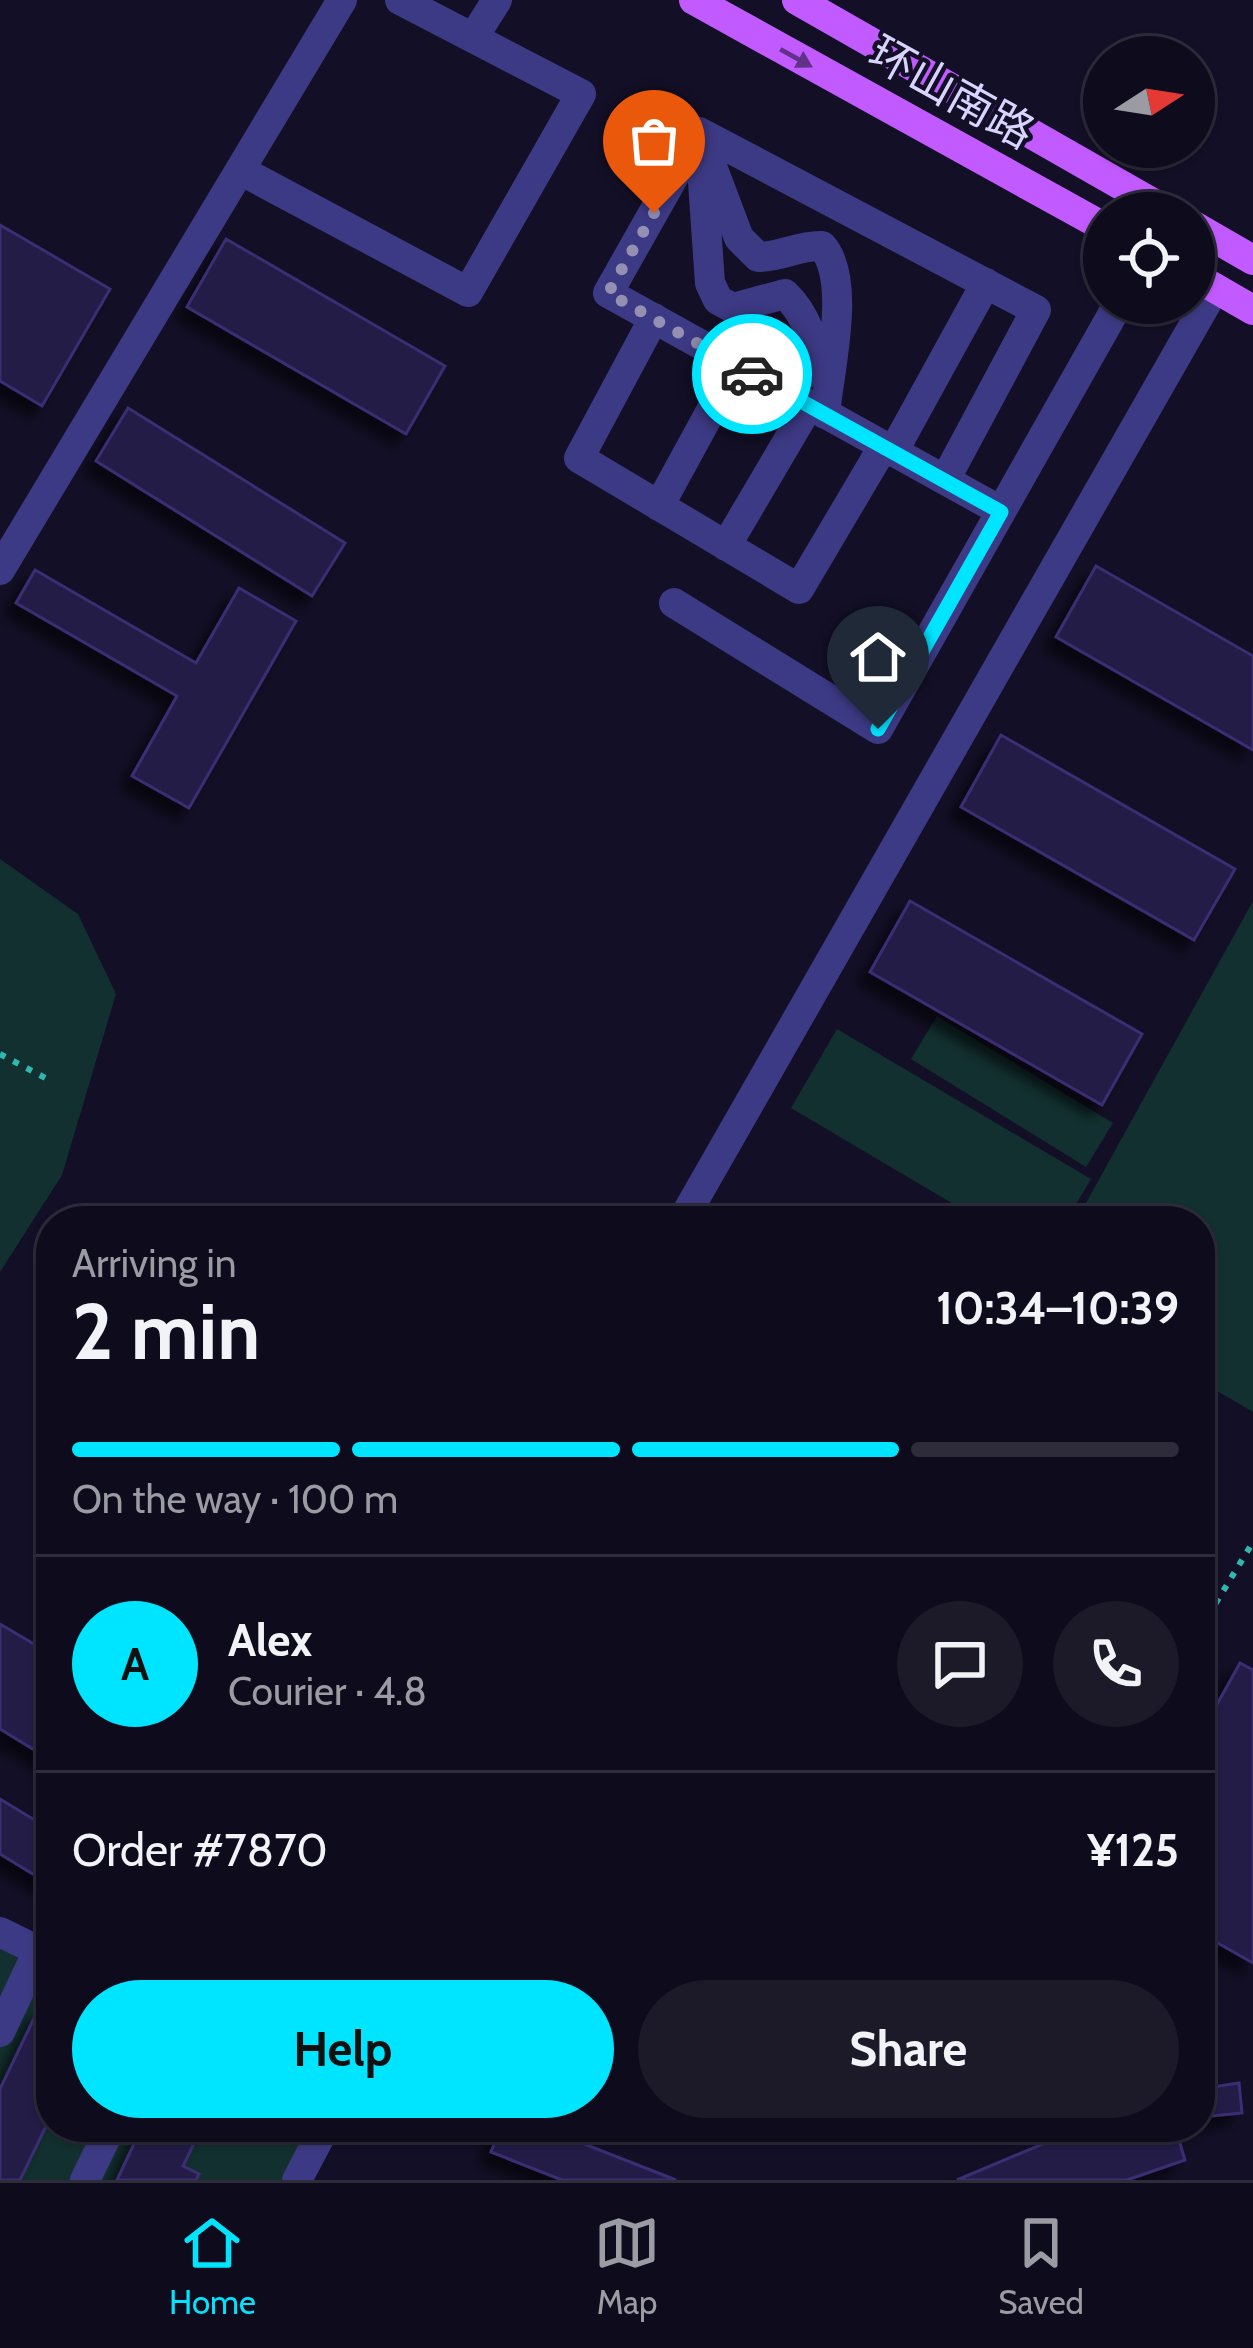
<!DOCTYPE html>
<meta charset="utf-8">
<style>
:root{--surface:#0e0b1c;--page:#1c1929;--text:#f1f3f6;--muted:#9b9ba3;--line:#2e2b3b;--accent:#00e5ff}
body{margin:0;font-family:Cabin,"Noto Sans SC",sans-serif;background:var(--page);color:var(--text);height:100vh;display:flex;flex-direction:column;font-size:45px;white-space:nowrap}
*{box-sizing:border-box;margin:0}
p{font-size:39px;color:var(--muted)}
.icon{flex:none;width:66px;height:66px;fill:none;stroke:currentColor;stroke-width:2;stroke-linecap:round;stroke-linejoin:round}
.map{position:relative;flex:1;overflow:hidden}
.details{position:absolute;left:36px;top:1206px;width:1179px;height:936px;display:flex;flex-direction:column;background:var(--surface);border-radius:48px;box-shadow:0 3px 9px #0004,0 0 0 3px var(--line)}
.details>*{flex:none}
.needle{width:78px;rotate:78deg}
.tools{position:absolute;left:1083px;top:36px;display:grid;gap:24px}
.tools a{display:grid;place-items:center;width:132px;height:132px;border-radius:50%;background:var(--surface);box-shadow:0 3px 9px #0004,0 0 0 3px var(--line);font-size:60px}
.pin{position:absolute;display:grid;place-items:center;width:102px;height:102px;color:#fff;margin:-123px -51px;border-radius:50% 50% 50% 0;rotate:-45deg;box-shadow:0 0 12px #0007}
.pin .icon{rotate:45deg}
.courier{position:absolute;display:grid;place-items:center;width:120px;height:120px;margin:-60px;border:9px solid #00e5ff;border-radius:50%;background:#fff;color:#222;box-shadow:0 3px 15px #0007}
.head em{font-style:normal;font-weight:700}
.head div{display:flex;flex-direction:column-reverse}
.head{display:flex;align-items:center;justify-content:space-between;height:204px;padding:0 36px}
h1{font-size:78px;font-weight:700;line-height:90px}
.bar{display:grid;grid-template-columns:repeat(4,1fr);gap:18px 12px;align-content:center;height:144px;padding:0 36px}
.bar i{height:15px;border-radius:9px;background:var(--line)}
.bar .active{background:var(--accent)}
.bar p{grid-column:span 4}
.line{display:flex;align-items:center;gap:30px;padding:0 36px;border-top:3px solid var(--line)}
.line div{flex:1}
.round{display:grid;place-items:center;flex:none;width:126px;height:126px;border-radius:63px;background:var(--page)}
.primary-button{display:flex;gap:24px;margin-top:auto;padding:24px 36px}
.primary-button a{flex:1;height:138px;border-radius:72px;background:var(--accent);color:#111;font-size:48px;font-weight:700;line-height:138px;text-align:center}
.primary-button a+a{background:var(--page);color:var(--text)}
.tabs{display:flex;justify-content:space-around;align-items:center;height:168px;border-top:3px solid var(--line);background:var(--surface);font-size:33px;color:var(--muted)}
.tabs a{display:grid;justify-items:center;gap:6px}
.tabs .active{color:var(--accent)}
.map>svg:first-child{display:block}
.green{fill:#12302f}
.building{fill:#241b47;stroke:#3b2d73;stroke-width:3;filter:url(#shadow)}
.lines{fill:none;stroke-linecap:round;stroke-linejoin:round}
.path{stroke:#2fb8b0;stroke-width:6;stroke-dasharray:6 9;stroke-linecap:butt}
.minor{stroke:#3d3a85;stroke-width:30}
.major{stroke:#c25bff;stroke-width:30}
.oneway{fill:#623188}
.done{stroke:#948fb3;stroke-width:12;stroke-dasharray:0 21.6}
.route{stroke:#00e5ff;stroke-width:15}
.labels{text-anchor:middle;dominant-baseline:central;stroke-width:9;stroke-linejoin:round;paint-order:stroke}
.street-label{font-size:45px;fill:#d9d4ff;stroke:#130f26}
</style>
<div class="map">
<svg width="1253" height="2180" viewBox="0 0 1253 2180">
<defs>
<filter id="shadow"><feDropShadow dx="-11" dy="11" stdDeviation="6" flood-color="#0009"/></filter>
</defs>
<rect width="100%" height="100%" fill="#130f26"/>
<path class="green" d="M0,859L78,914L116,994L62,1175L0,1272Z
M1253,901V1412L1200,1381V1221H1076Z
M937,1016L1113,1123L1086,1167L911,1059Z
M837,1029L1091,1179L1066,1221H982L791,1108Z
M0,1918L51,1943V2127H310L283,2180H0Z"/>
<path class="building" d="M0,225L110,289L42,406L0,381Z
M226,239L445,366L406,434L187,307Z
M128,408L345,543L312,596L96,461Z
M1096,566L1253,656V750L1056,637Z
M35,570L196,663L239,588L296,621L189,808L132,776L177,696L16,603Z
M1001,735L1235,869L1194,940L961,807Z
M910,901L1142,1034L1102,1105L870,972Z
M0,1624L51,1654V1760L0,1729Z
M1240,1663L1253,1670V1963L1200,1933V1735Z
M0,1799L51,1830V1885L0,1854Z
M39,2008L51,2014V2116L20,2180H0V2089Z
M1239,2083L1242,2113L1200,2117V2089Z
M142,2127H202L183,2166L199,2174L196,2180H117Z
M501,2127H541L676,2180H562L491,2152Z
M1083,2127H1175L1185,2160L1127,2180H957Z"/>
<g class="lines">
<path class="path" d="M0,1054L53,1082
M1200,1629L1253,1542"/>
<path class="minor" d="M473,38L497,0
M699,132L739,238L758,257C781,257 799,245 822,246C852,280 829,370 825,414
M702,168L710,283L718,300L733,308L785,294C808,316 814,343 819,374
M240,170L468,292L581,94L400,0
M654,318L579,458L799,589L883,447
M893,452L986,283
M945,480L1036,310L699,132L608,293L1001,511
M659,506L736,365
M726,546L809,405
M0,570L342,0
M674,603L878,729L1119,303
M682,1221L1215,288
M0,1932L51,1957
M0,2032L38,1951
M85,2180L111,2127
M297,2180L325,2127"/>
<path class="major" d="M694,0L1104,227
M797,0L1170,213
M1194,226L1253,260
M1194,276L1253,310"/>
</g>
<defs><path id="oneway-solid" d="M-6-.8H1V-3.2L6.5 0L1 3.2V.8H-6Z" transform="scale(3)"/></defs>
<use class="oneway" href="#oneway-solid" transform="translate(796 58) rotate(29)"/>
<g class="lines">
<path class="done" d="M654,213L608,293L752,374"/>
<path class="route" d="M752,374L1001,512L878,729"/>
</g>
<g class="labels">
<g class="street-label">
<text transform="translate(952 92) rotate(29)">环山南路</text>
</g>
</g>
</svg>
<div class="tools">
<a><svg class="needle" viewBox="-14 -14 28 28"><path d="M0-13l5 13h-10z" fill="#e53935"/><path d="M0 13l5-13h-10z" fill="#9b9ba3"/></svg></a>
<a><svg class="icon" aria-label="locate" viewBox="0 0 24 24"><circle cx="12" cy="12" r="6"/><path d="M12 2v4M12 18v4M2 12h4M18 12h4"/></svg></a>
</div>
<div class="pin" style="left:654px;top:213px;background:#ea580c"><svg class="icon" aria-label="bag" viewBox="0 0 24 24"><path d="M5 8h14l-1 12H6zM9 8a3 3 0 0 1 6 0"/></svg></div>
<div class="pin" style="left:878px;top:729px;background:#1f2937"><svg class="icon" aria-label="home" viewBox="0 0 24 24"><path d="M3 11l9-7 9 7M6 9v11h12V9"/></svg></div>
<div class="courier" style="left:752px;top:374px"><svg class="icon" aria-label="car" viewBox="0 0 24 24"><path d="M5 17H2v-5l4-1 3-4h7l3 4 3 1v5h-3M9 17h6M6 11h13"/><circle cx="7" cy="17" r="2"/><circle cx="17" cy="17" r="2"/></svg></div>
<section class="details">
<div class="head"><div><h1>2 min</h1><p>Arriving in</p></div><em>10:34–10:39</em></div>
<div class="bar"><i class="active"></i><i class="active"></i><i class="active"></i><i></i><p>On the way · 100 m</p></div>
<div class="line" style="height:216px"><b class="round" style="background:var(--accent);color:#111">A</b><div><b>Alex</b><p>Courier · 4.8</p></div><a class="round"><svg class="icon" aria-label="chat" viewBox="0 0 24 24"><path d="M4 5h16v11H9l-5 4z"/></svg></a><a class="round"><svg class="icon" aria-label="phone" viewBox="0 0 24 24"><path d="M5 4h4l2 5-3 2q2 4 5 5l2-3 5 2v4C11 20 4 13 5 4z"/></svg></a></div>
<div class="line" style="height:156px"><div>Order #7870</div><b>¥125</b></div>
<div class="primary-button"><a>Help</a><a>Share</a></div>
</section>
</div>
<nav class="tabs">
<a class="active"><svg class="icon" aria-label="home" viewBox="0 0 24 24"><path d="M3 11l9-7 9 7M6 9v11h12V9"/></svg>Home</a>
<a><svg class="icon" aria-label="map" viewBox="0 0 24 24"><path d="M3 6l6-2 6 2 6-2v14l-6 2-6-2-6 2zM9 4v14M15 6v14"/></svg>Map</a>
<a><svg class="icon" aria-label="saved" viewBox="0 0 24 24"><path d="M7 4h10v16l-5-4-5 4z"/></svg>Saved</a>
</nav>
